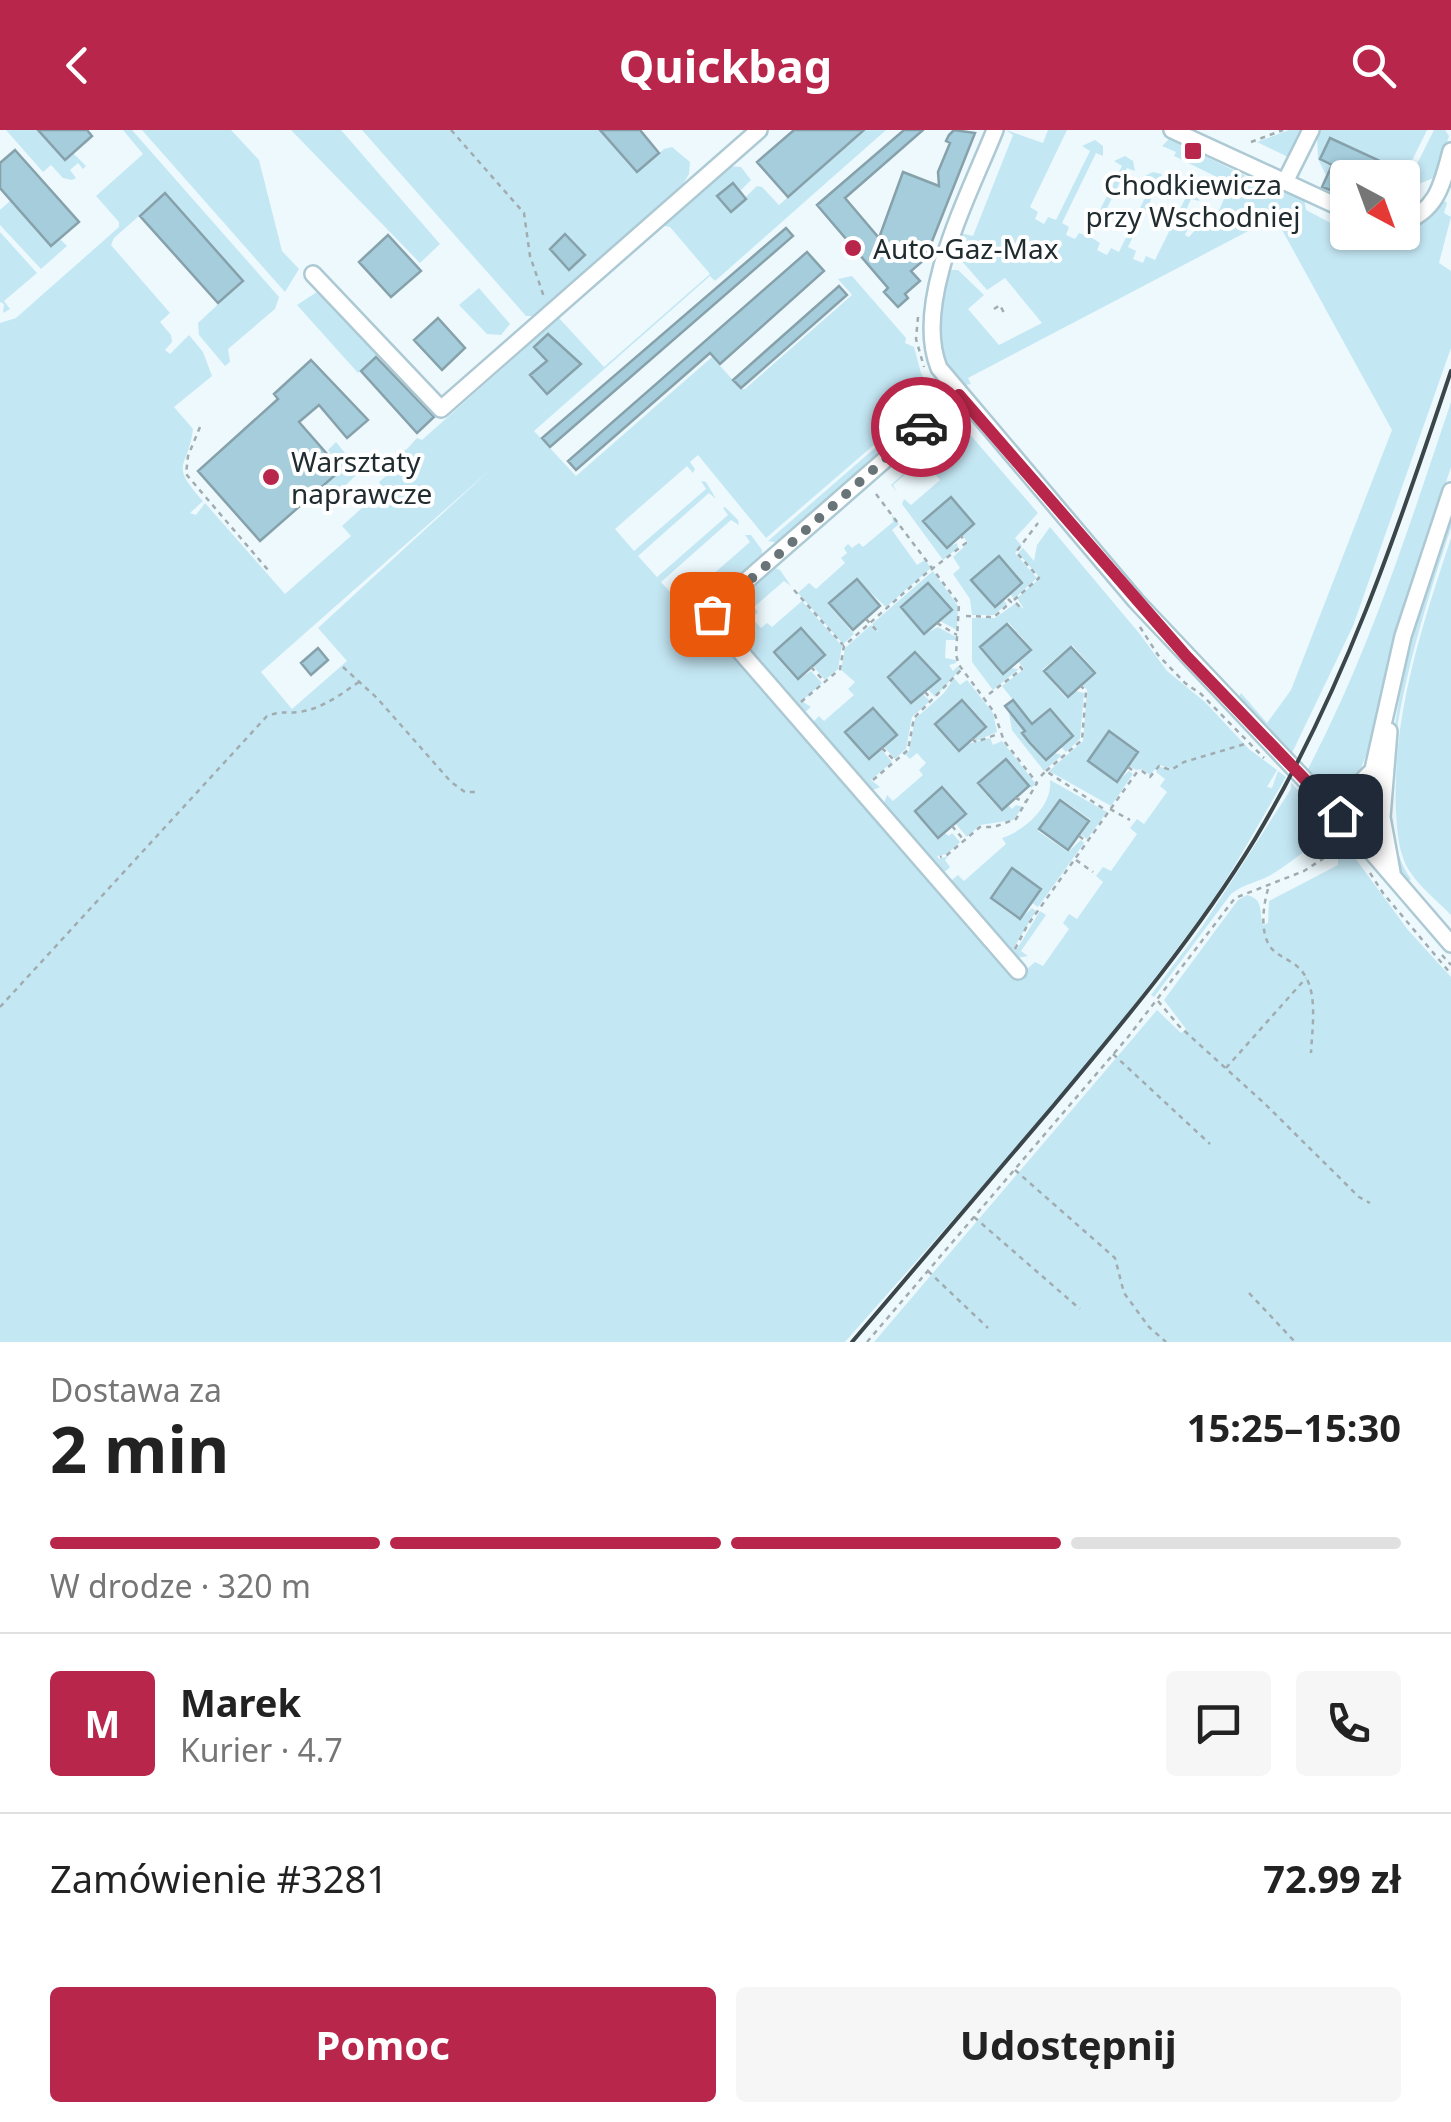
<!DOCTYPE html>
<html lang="pl">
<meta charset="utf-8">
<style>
:root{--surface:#fff;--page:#f6f6f6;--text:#222;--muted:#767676;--line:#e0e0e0;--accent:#b8274b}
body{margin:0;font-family:"Noto Sans",sans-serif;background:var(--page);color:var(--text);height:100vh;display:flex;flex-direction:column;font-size:38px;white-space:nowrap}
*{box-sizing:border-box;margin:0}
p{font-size:32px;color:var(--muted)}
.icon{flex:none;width:55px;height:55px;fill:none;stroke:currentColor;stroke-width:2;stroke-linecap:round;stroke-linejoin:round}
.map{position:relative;height:1212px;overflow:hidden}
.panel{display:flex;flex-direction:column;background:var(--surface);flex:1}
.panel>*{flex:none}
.needle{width:65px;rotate:139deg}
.controls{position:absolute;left:1330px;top:30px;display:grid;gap:20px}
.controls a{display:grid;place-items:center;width:90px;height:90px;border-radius:10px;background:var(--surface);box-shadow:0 2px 8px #0004;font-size:50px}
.pin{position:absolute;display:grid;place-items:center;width:85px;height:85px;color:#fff;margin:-42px;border-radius:20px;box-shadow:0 5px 15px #0006}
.courier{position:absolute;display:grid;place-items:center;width:100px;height:100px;margin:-50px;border:8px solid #b8274b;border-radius:50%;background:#fff;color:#222;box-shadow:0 2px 12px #0007}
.overview em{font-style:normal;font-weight:700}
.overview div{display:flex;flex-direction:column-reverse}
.overview{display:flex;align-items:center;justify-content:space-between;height:170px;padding:0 50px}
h1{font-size:65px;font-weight:700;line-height:75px}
.bar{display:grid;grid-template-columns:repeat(4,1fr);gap:15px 10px;align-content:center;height:120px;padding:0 50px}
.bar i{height:12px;border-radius:8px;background:var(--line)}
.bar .selected{background:var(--accent)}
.bar p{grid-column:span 4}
.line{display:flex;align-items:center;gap:25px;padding:0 50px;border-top:2px solid var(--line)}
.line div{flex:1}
.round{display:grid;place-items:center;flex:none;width:105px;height:105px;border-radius:10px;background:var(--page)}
.action{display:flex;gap:20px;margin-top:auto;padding:20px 50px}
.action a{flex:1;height:115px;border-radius:10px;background:var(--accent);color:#fff;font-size:40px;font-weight:700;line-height:115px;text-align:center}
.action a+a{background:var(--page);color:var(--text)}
header{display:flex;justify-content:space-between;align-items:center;height:130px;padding:0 50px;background:var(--accent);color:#fff;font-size:45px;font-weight:700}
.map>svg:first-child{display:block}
.green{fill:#c4e7f4;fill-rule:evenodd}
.building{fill:#a5cddc;stroke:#87a1ab;stroke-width:2.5}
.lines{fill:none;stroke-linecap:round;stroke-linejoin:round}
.minor-casing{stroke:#adc9d3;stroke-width:20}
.path{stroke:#a1acb0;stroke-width:2.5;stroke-dasharray:5 5;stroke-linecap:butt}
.minor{stroke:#fff;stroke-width:15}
.rail{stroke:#3b464a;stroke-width:4}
.done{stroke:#687478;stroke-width:10;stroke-dasharray:0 18}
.route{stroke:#b8274b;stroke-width:12}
.poi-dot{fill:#b8274b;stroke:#fff;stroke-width:4}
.labels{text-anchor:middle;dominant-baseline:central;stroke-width:8;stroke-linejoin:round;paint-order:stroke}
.poi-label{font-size:28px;fill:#212c30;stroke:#fff;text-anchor:start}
</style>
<header><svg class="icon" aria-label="back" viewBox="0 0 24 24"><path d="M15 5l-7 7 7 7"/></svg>Quickbag<svg class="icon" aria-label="search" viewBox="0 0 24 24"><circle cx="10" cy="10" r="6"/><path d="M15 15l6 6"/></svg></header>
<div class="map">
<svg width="1451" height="1212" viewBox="0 0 1451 1212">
<rect width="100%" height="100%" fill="#edf9fd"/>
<path class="green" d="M6,0H37L64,30L73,23L86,36L83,39L78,33L70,40L76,48L72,50L63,48L51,35L43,42Z
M123,0H132L279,167L275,179L228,219L230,232L225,236L199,205L198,193L243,151L165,63L114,108L111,115L170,183L160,192L171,205L172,212L165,220L170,224L189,205L203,222L212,246L174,277L193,299C188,340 168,332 203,371L190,383L196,385L205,373L285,464L351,406L342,396L383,359L379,352L394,339L390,328L407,319L417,308L422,310L559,188L604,237L710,144L670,97L661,95L729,36L741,37L751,50L740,61L733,53L718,66L730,82L757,56L762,57L779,75L866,0H886L715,151L710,146L534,301L576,346L712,227L741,259H745L852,165L838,149L852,146L906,208L905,213L914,217L921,243L934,263L766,408L698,325L690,332L695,339L693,343L687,336L615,399L634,421L706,359L701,351L706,352L716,369L709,363L638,426L657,447L728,385L723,378L725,377L738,390L739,395L731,390L661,452L680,473L750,412L745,405H751L762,420V426L697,485L672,489L680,497L701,493L708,498L1016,849L1035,832L1043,836L1069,799L1063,793L1069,784L1077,789L1103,752L1096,746L1103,737L1111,741L1137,704L1130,698L1137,689L1144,694L1167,662L1160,656L1165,649L1156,642L1159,637L1174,639L1159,635L1150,645L1142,639L1136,640L1129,636L1139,621L1109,600L1087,631L1116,653L1129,641L1133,644L1111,676L1049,641L1083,611L1087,560L1083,555L1097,543L1072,515L1042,540L1066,568L1076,561L1084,563L1080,609L1066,622L1061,617L1074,605L1050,577L1021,603L1045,631L1054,623L1062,625L1044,641L1012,600L1009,583L1013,587L1021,580L1002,556L1024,539L1019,532L1032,519L1008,492L979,517L1002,545L1011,538L1019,539L993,560L972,532V488H995L1016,473L1024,479L1017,468L1040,448L1018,423L1023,418L1034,431L1037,415L1050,397L1139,503L1167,541L1205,572L1249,619L1277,640L1267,657L1272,658L1278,641L1286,647C1260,691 1236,737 1207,778C1097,931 969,1071 845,1212H0V193L16,188L119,97V92L96,66L143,24ZM491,339L318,498L347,531L292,579L261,542Z
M142,0H231L259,30L282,121L299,139L285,162Z
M291,0H341L440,114L420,133Z
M362,0H599L637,43L664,19L672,17L690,32L689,44L683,54L535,186H526Z
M1006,0L1043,13L1048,0H1067L1030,77L1038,82L1035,89L1044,94L1048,87L1056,90L1090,21L1082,16L1095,10L1103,16V26L1096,23L1062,93L1069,97L1066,105L1075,109L1079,103L1087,106L1122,36L1114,31L1125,26L1133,31L1135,41L1127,38L1092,108L1100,113L1097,120L1107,125L1111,118L1119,122L1153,51L1145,46L1153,42L1161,44L1167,57L1159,53L1128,117L1136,121L1133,129L1143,133L1146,126L1155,130L1186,67L1177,62L1189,59L1200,71L1191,69L1181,92L1189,96L1185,105L1189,107L1204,90L1213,94L1227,62L1220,58L1223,50L1174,26L1176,22L1162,16L1169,9L1246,46L1245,49L1251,52L1254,48L1263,52L1265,49L1304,68L1306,80L1348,102H1402L1428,90L1445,71L1447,73L1444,83L1451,87L1439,133L1451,141V218L1353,496L1291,625L1237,571L1241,563L1267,593L1291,560L1392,300L1275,87L968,248L971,254L961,256L944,234L937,200L949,140H958L984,165L968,179L999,215L1042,193L1005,148L987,160L954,122L960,103L973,106L1013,5Z
M1289,0H1303L1290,28L1257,12Z
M1317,0H1427L1403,49L1389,35L1330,9L1320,29L1331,35L1326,45L1318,29Z
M1434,0H1445L1449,6L1436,47L1404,60Z
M11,70L51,116L60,109L67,116L41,139L0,95V80Z
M0,102L37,143L4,171L10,179L3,183L4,174L0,172Z
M479,158L510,194L501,205L487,204L459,175Z
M320,160L380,223L358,243L297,175Z
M936,265L937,275L779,413L768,411Z
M1451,272V337L1396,505L1372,610L1356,651L1345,660H1331L1307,641C1369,523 1409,397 1451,272Z
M960,293L1038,383L1015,408L1022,416L1015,423L1037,448L1014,469L1010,464L1023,452L999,425L971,450L994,478L1003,470L1007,474L994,485H972L970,469L953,444L960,438L953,427L968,413L962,405L974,394L951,367L924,390L947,418L957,413L958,418L943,430L902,374L904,369L911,375L940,350L936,345L943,338L934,328L927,334L922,329L893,355L897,362L891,355Z
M336,312L360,341L332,369L314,365L342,340L328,320Z
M1451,383V398C1425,477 1358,675 1411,749L1406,753C1386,722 1389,690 1390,655C1393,559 1421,474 1451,383Z
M892,385L899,394L892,400L917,435L925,430L931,438L886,477L856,449L828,474L854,504L843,514L798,463L809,453L816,459L845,433L841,428L847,423L844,418L848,414L852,418L859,413L863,417L893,392Z
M1451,408V785C1436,769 1414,753 1405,733C1398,717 1397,698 1396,680C1392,585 1422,496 1451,408Z
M773,437L780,440L791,456L784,451L754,477L758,482L752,488L761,498L767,493L772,497L802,471L842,516L838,539L825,550L813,536L826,524L802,497L772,522L797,550L811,541L822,553L802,571L811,577L805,582L722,493V480Z
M933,441L958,476L957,500L940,491L952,480L928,453L900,477L924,504L938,497L956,507V510H946L945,528L956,530V533L949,535L953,541L958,536L960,540L935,567L928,559L940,549L916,521L887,546L910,574L923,564L930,571L912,587L906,619L895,629L884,617L897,604L874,577L844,602L868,630L881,619L892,632L871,650L880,657L871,661L813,597V592L819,586L824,591L854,565L848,559L855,552L841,540L845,518L871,495L879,503L872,494Z
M954,548L960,555L967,550L993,583L997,602L976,611L974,609L987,596L963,569L934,595L958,622L967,614L990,608L993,615L1002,611L1036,654L1031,658L1006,628L977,654L1001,681L1008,675L1012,679L1016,675L1023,677L1013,690L980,695L967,707L956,694L967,683L943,656L914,681L937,709L945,703L949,706L952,703L960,712L947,724L937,726L939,729L948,726L945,730L950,737L946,741H939L883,676L887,665L893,671L923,645L919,640L926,633L917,623L910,629L905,624L909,621L915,589L944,563Z
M1050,650L1107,682L1087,709L1081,705L1091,690L1060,668L1038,701L1068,722L1081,710L1084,713L1038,777L1032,773L1042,758L1012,737L989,768L1019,790L1032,778L1036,781L1015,816L1017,819L1040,781L1046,785L1021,821L1028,826L1017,828L956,761L952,750L958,745L964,751L1006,714L1002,708C1024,701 1053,676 1050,650Z
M1291,652L1338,707L1326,716L1322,712C1304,719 1291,733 1274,743C1260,752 1245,753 1231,764L1154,867L1151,865L1202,797L1291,659Z
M1347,717L1408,800L1451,847V1212H874L1157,880L1181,903L1186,899L1164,870L1238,770L1247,765C1264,769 1259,782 1263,795L1268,793L1269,771L1338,735V726Z"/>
<path class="building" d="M38,0H87L92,6L65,30Z
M600,0H640L659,23L637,42Z
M794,0H864L788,67L757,32Z
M904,0H923L845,68L879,108L903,42L939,56L938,42L950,13L946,11L949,5L954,0L975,3L925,129L911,141L920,151L905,164L908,168L898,177L884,162L888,158L817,75Z
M1330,8L1378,30L1408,48H1357L1341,40L1330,60L1322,57L1332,35L1320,29Z
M15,20L79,92L51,116L0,58V33Z
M733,53L746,69L731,82L717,66Z
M165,63L243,151L218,173L140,86Z
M786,98L793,106L550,317L542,308Z
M565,104L585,125L569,140L550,119Z
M388,105L421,141L391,167L359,132Z
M807,122L824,141L720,234L710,223L576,340L568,331Z
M839,156L847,165L741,258L733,250Z
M438,188L465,218L442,240L414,210Z
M548,204L581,234L547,264L530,245L547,231L534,217Z
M376,227L434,287L417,303L361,241Z
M311,230L368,290L347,308L319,275L299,292L341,340L260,411L198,341L278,269L274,264Z
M951,367L974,394L947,418L923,391Z
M999,426L1022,453L995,477L971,450Z
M857,449L880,476L853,500L829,473Z
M928,453L952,480L924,504L901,477Z
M1007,494L1031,520L1003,544L980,517Z
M801,498L825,525L798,549L774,522Z
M1071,517L1095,543L1068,567L1044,541Z
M318,518L328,530L311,545L301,533Z
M915,522L940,549L911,573L888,547Z
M962,570L986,597L959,621L935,594Z
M1013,570L1032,594L1050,579L1073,606L1046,630L1029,612L1022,603L1025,601L1005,576Z
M873,578L897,605L869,629L845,602Z
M1109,601L1138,622L1117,652L1088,631Z
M1006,629L1029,656L1002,680L978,653Z
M942,657L966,684L938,708L915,681Z
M1060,670L1089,691L1068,720L1039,699Z
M1012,738L1041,759L1020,789L991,768Z"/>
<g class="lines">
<g class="minor-casing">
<path id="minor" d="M995,0C970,63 912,172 939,238L1136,471L1358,706L1451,814
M1172,0L1348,81
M1285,52L1311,0
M1402,93C1438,80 1442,54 1451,21
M313,144L441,279L759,0
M959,265L714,479L712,489L1018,841
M1389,601L1382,687L1392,742
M1321,666L1349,664L1370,643
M1358,706L1403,506L1451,361"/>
</g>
<path class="path" d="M451,0L524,83L530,126L544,167
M1251,12L1283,0
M994,179L1000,175L1004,183
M918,187L916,209L924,237
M200,297L188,326L186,344L268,440
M876,364L959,474L956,525L959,535L994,582L1004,611L1037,653L1016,689L994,697H980L947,725L940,727
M794,460L843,515
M1014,470L1039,448L1016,422L1038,393
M1016,473L1023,480
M966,486L994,487L1011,472L1006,467
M866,489L879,503
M937,493L957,505
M1140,497L1158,525L1185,553L1201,564L1264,628
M343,537L377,568L451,652L465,662H476
M811,537L824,551
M925,562L932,570
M989,564L1022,539L1017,533
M801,572L840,539L844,516L924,445L966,413L961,406
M972,609L976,612L998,604
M882,618L894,630
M1128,637L1135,642
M1046,641L1082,610L1086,561L1081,556
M1041,646L1046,641L1107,681
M873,650L908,620L914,588L961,540
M1015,668L1026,672
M1110,679L1130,690
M952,696L963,709
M1079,706L1086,711
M1076,730L1093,742
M1370,743L1383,763L1451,844
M1268,759C1263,776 1259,806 1273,820C1283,829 1296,832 1304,844C1318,864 1312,900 1311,923
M1015,819L1027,796L1137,642L1142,641L1150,647L1159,636L1171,640L1184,632L1245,614
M1442,825L1451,835
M1158,871L1179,896L1264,973L1359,1067L1370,1073
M0,877L267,586C284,580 285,584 299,582C322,579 341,564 359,552
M1113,924L1210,1014
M1226,938L1306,848
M1015,1040L1115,1128L1124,1163L1149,1197L1166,1212
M974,1087L1080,1179
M928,1141L988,1198
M1249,1163L1295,1212
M867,1212L1128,907L1235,768L1304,741L1344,715"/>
<use href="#minor" class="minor"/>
<path class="rail" d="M852,1212C920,1133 987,1054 1054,975C1126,889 1197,804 1255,709C1343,562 1397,403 1451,241"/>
</g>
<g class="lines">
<path class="done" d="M712,484L921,297"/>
<path class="route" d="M921,297L959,265L1186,526L1340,686"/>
</g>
<g class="poi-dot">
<rect x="1183" y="11" width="20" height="20" rx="5"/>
<circle cx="853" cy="118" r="10"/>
<circle cx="271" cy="347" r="10"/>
</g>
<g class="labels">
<g class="poi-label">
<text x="1193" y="54" text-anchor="middle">Chodkiewicza<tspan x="1193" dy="32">przy Wschodniej</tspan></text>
<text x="873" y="118">Auto-Gaz-Max</text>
<text x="291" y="331">Warsztaty<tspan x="291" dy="32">naprawcze</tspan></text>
</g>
</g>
</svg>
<div class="controls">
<a><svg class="needle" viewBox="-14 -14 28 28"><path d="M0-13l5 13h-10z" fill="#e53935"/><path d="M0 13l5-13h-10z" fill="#767676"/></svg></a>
</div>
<div class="pin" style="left:712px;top:484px;background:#ea580c"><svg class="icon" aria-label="bag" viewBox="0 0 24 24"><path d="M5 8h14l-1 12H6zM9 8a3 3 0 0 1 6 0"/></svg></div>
<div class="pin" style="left:1340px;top:686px;background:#1f2937"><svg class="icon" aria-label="home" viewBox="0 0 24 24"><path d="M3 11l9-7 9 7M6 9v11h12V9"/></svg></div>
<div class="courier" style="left:921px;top:297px"><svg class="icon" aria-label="car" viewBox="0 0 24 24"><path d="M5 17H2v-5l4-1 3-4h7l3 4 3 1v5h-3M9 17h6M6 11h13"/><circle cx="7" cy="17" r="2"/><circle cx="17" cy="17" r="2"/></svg></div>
</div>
<section class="panel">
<div class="overview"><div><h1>2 min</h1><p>Dostawa za</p></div><em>15:25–15:30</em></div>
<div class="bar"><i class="selected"></i><i class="selected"></i><i class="selected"></i><i></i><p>W drodze · 320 m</p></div>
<div class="line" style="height:180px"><b class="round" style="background:var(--accent);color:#fff">M</b><div><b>Marek</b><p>Kurier · 4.7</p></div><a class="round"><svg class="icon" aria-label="chat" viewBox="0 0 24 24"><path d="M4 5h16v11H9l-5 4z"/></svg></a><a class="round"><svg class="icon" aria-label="phone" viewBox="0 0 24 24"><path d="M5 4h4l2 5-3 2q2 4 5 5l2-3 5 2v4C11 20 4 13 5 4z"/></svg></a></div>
<div class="line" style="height:130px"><div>Zamówienie #3281</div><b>72.99 zł</b></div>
<div class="action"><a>Pomoc</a><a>Udostępnij</a></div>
</section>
